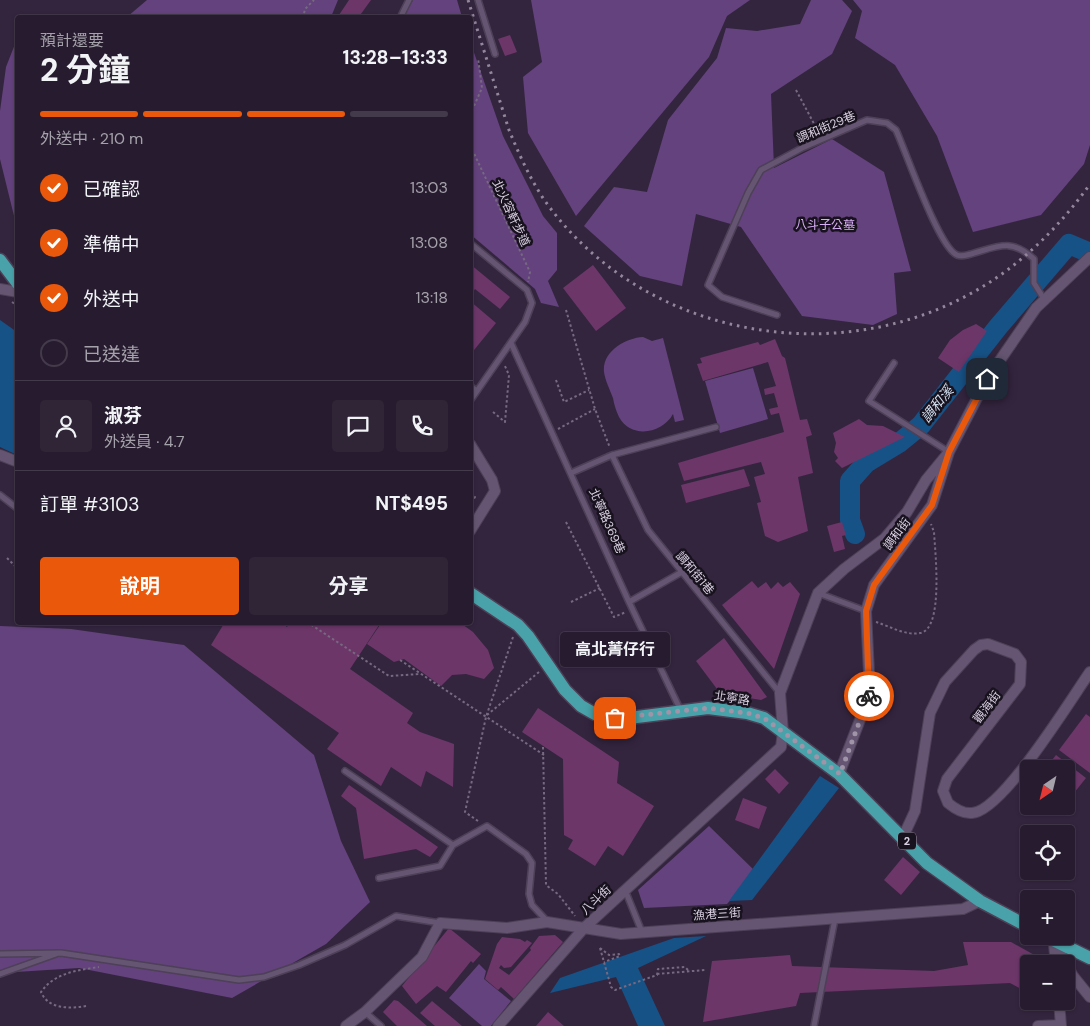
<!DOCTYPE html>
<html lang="zh-TW">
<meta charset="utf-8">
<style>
:root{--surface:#271c2f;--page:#2f2537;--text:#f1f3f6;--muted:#a4a1aa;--line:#433a4b;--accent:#ea580c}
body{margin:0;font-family:"DM Sans","Noto Sans TC",sans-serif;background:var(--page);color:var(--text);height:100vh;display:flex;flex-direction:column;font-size:19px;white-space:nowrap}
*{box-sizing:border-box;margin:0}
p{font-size:16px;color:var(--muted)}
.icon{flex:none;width:28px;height:28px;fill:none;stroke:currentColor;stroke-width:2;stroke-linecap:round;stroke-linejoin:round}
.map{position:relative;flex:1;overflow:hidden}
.side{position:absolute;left:15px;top:15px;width:458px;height:610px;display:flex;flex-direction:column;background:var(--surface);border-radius:5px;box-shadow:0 1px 4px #0004,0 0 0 1px var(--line)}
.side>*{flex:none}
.needle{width:32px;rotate:215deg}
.tools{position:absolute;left:1020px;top:760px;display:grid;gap:10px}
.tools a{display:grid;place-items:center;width:55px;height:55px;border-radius:5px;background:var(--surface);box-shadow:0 1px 4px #0004,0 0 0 1px var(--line);font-size:25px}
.pin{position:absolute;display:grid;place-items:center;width:42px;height:42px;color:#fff;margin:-21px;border-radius:10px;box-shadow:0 2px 8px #0006}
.courier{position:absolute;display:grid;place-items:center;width:50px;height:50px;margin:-25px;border:4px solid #ea580c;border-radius:50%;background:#fff;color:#222;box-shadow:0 1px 6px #0007}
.bubble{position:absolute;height:35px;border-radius:5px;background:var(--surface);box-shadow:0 1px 4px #0004,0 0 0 1px var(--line);font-size:16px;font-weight:700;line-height:35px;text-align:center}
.headline em{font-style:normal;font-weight:700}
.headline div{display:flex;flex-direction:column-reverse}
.headline{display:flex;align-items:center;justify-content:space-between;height:85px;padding:0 25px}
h1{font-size:32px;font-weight:700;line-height:38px}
.bar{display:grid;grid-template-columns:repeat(4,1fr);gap:8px 5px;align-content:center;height:60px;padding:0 25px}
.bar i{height:6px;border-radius:4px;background:var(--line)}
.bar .active{background:var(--accent)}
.bar p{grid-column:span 4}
.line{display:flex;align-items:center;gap:12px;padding:0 25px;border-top:1px solid var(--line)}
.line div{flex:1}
.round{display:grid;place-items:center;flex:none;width:52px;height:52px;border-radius:5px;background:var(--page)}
ol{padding:0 25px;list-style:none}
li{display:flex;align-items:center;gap:15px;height:55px}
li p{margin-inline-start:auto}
li .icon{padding:5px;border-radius:50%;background:var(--accent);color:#fff;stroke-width:4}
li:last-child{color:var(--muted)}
li i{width:28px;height:28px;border:2px solid var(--line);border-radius:50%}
.primary-button{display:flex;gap:10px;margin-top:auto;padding:10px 25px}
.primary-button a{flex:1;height:58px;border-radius:5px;background:var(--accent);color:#fff;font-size:20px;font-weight:700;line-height:58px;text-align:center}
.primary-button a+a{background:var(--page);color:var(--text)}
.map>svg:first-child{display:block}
.green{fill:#64427d}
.water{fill:#175286}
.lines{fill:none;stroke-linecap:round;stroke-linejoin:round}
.river{stroke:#175286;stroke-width:20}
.building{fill:#6c3669}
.lane-casing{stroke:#4d4057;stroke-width:8}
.street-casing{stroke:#4d4057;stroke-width:12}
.primary-casing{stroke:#4d4057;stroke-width:15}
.path{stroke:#766980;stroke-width:2;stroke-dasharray:2.5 2.5;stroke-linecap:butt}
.lane{stroke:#655572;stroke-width:5}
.street{stroke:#655572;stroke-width:10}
.primary{stroke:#49a2a9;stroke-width:12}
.rail{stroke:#93879c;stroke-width:3;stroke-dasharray:2.5 5;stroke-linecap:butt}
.done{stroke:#9f94a8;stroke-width:5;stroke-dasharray:0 9}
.route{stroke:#ea580c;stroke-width:6}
.labels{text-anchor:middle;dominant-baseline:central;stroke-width:5;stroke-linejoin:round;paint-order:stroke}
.shield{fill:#18121e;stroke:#9f97a6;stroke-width:1}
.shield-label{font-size:11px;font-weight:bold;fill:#d9d0e1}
.street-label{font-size:12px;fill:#d9d0e1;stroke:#18121e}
.park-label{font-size:12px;fill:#d8aff7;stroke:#18121e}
.water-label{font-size:14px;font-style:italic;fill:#d0dfef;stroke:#18121e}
</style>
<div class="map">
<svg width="1090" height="1026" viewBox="0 0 1090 1026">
<rect width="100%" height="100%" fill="#34253f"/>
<path class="green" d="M147,0H338L331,17H127Z
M413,0H457L462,17H403Z
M531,0H750L727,16L709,57L576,216L528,133L523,77L542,62Z
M811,0H842L852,11L832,54L771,94L774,168L832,139L884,172L911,271L894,273L897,314L873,325L802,316L741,227L696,214L682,286L640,276L584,226L614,187L647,192L668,120L717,58L726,28L757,31L800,24Z
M853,0H1090V145L1084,164L1041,215L973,232L937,136L895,65L855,38L862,11Z
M17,39V228L0,159V111L6,67Z
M470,41L503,136L543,216L557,233V270L548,281L559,307L541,303L535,289L470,234Z
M643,337L652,341L663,338L684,420L675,422L673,414C662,434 631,439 619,417C616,411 614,404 613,398C610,390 605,380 604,372C602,351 626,338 643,337Z
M753,368L768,419L720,433L705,381Z
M0,626L71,629L184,645L314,755L341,841L370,902L326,944L232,998L79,968L0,973Z
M709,826L756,872L727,904L644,908L638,890Z
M479,964L486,971L484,979L511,1001L491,1026H482L449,998Z"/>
<path class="water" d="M0,320L17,332V455L0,447Z
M820,776L839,788L752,900L729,901Z
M706,936L638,968L665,1026H638L616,977L550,993L560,978L674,938Z"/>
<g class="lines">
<path class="river" d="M855,534L850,520V481L866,463L899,443L921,425L998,327L1069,244L1090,253"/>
</g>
<path class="building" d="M349,0H371L358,18H337Z
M510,35L517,52L505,56L498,39Z
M470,264L510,297L500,309L475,289L470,296Z
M593,265L626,308L596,331L563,288Z
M470,301L496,323L470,355V329L474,324L470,321Z
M976,324L987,331L959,372L938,358L950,340L963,330Z
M775,339L782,356L785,358L800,420L807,419L812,435L806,437L813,473L798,477L808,531L778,542L765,536L757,503L761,502L754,477L765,474L761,462L684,481L678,463L784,432L779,413L771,415L769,409L778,407L774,393L765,395L764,389L776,386L768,362L703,381L697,364L702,363L700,358L758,342L760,345Z
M859,419L867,425L883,426L905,437L842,468L835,461L838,458L834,452L836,443L833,433Z
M744,469L750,486L686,503L681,485Z
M842,522L846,535L842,536L845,549L834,552L827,526Z
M752,581L758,588L766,582L771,589L778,582L783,587L790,582L800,594L774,669L722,605Z
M225,622H281L287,627L290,622H381L350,669L413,713L407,723L420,732L454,744L453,787L426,771L421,787L391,767L381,786L327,749L339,733L211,645Z
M382,622H459L473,632L488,650L494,668L484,679L466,674L452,675L441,686L404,659L394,662L367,644Z
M724,638L767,697L761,700L720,693L696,661Z
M538,708L619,762L617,783L654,806L623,856L608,846L595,866L568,849L573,840L564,835L563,759L522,732Z
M1086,714L1090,717V773L1059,750Z
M1056,755L1086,778L1066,803V769H1045Z
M775,769L789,783L779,794L765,779Z
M349,785L438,847L430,857L416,849L364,859L356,808L341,796Z
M743,798L767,807L759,829L735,820Z
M903,857L920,872L901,895L884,880Z
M449,928L481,954L473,963L471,961L446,992L437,986L416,1004L402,986Z
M555,935L563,942L514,999L501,987L498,990L485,979L497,944L502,937L520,939L525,942L527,940L532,943L511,967L504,968L501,965L499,968L509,975L531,950L530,948L539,936Z
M963,942H1011L1038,957L1039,964H1029V993L1010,983L800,993L796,1006L703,1022L712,961L790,955L792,966L934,971L968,965Z
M394,1000L398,1001L427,1026H397L383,1012Z
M432,1001L455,1020L462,1026H435L420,1013Z
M548,1012L564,1026H536Z"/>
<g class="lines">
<g class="lane-casing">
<path id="lane" d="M478,0L495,54
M400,18L409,0
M470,243L527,290L532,303L525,322L470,401
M777,315L722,297L708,285L748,193L761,170L802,148L867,120L887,123L896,130C906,152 939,248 957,255C962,257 966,255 971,254C999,246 1011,238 1034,259V283L1044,299
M511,343L629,602L680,709
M894,363L869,401L949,452
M470,386L477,391
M612,455L648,530L779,692
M571,473L612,455L716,427
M0,495L18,509
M818,593L866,611
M629,602L682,572
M345,771L453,845L487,826L526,854L532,863L529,894L532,905L547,921
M379,878L440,866L453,845
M625,890L642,932
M0,954L61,953L239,980L264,977L299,965L345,945L396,916L440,923
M0,974L56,954
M365,1012L381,1026
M814,1026L835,919"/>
</g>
<g class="street-casing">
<path id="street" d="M0,289L18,292
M470,444L492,480L495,491L470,531
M0,455L18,462
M839,774L870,694L866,611L874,585L932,505L949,452L987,379L1036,308L1090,257
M903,837L915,811L930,713L945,682L974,650L981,645L988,644L1015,654L1021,662L1020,684L947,779L943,791L948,803C954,808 963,814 972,813C1002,812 1071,699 1090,672
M1054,941L1073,976L1090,997
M1054,945L1056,964
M1059,1001L1061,1026
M346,1026L365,1012L422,957L440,923L507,928L547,922L621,934L963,909L980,901
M498,1026L584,928L781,747L783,732L780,693L818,593L844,569L885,538L907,512L926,480L949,452
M1038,1026L1061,1025"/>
</g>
<g class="primary-casing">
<path id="primary" d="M0,260L18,284
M470,593L518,625L528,636L565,690L581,706L595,714L621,719L708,708L747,713L764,718L839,774L927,863L980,901L1029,927
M1045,936L1090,958"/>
</g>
<path class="path" d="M303,18L305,9L314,0
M796,90L819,133
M470,115L482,88L478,58
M470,145L530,272L528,282
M12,302L18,306
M566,310L595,409L610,448
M556,380L564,402L589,390
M493,412L505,422L509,375L504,364
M558,429L595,409
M470,494L475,497L470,505
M566,522L614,617L626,612
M7,558L18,569
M571,602L600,588
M307,622L389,676L420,674
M876,622C889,626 906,636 920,633C944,630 935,551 934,532L931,524
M400,660L544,755
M487,715L539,672
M543,747L546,885L558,894L575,916
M478,821L465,812L486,717L513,637
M600,948L611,987L615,990L657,975L658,969L685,967L688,970
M600,948L609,955L619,954L620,956L604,962
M657,974L705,970
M86,1006C69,1009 48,1009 41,992C54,973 78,970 99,967"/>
<use href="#lane" class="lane"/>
<use href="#street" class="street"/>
<use href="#primary" class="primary"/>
<path class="rail" d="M468,0L509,130C519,154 530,179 545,201C639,333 827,371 968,295C1017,269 1058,229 1090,184"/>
</g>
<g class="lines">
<path class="done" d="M615,718L708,708L747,713L764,718L840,774L869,696"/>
<path class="route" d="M869,696L866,611L874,585L932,505L949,452L987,379"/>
</g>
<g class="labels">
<rect class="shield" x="898" y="832.5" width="18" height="17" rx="4"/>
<g class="shield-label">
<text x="907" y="841">2</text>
</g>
<g class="street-label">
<text transform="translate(826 127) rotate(-23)">調和街29巷</text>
<text transform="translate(511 213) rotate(65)">北火容軒步道</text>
<text transform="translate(607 521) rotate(66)">北寧路369巷</text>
<text transform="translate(897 534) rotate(-53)">調和街</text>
<text transform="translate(695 573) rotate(50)">調和街1巷</text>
<text transform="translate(732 698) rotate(9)">北寧路</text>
<text transform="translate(987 707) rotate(-53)">觀海街</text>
<text transform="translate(596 900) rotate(-43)">八斗街</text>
<text transform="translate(717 914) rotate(-4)">漁港三街</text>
</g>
<g class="park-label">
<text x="825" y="225">八斗子公墓</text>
</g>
<g class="water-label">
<text transform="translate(937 404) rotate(-51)">調和溪</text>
</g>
</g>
</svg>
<div class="tools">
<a><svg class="needle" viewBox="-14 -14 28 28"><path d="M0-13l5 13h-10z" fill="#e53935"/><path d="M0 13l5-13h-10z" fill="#a4a1aa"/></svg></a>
<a><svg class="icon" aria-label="locate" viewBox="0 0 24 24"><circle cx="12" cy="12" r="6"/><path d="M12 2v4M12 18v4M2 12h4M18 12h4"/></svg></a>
<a>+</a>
<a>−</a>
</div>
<div class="pin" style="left:615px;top:718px;background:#ea580c"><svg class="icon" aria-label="bag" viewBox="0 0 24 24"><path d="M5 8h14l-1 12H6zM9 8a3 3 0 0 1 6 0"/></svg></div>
<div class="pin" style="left:987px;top:379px;background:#1f2937"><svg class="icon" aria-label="home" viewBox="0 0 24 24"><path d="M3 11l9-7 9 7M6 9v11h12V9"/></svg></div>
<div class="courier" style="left:869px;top:696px"><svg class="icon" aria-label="bike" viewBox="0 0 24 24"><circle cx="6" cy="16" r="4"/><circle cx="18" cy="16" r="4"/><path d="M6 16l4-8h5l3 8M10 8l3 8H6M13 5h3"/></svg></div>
<div class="bubble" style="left:560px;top:632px;width:110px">高北菁仔行</div>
<section class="side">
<div class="headline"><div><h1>2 分鐘</h1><p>預計還要</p></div><em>13:28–13:33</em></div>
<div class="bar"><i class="active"></i><i class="active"></i><i class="active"></i><i></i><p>外送中 · 210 m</p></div>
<ol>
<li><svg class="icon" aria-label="check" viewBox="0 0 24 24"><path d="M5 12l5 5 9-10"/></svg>已確認<p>13:03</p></li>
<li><svg class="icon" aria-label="check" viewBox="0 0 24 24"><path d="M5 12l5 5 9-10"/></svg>準備中<p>13:08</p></li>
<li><svg class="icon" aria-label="check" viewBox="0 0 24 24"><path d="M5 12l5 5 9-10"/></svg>外送中<p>13:18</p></li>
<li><i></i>已送達</li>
</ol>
<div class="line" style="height:90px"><a class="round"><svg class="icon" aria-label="person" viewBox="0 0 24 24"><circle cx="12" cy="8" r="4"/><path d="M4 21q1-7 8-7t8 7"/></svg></a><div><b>淑芬</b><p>外送員 · 4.7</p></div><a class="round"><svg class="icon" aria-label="chat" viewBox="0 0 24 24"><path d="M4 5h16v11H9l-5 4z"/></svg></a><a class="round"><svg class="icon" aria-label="phone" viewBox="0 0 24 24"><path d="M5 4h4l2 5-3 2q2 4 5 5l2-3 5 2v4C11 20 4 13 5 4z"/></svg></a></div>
<div class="line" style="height:65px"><div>訂單 #3103</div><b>NT$495</b></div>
<div class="primary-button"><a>說明</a><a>分享</a></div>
</section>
</div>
